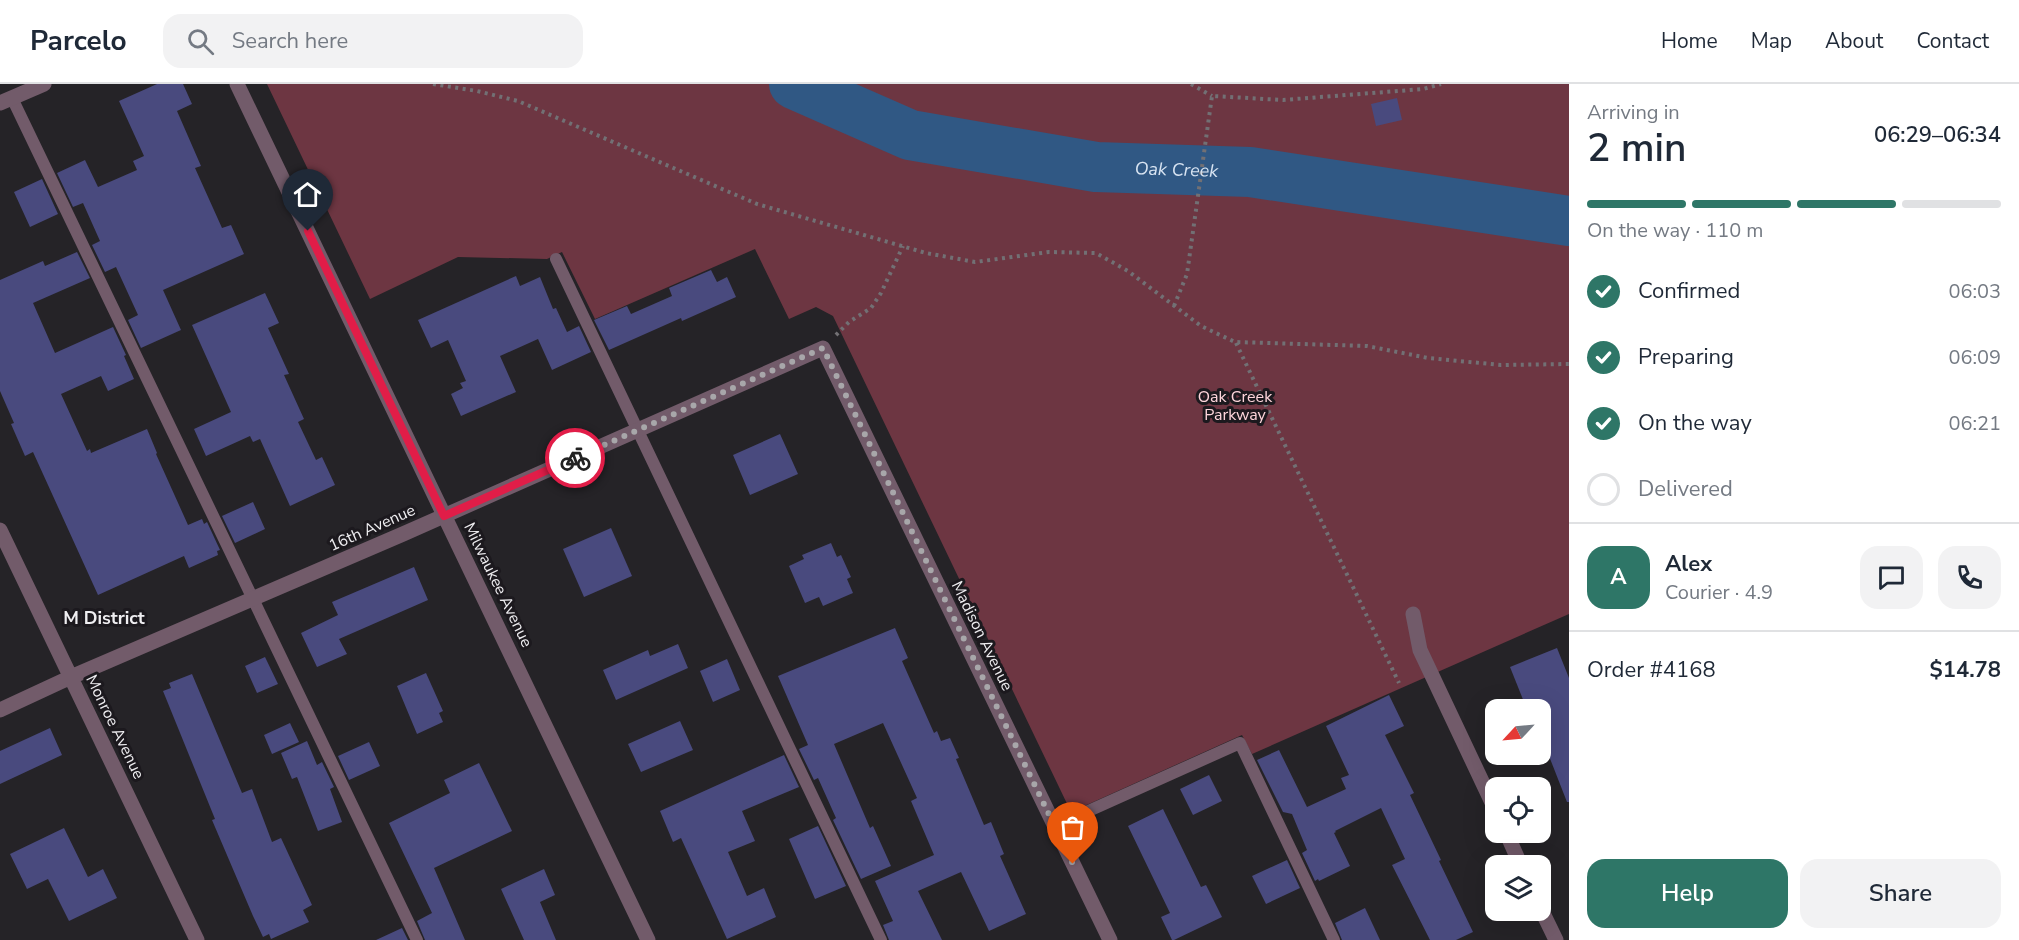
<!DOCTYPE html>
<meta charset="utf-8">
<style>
:root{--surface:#fff;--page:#f2f2f3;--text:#1f2937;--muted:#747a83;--line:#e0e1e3;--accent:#2e7667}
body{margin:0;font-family:"Nunito Sans",sans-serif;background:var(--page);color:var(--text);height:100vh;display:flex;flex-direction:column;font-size:22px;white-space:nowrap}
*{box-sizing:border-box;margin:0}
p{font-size:20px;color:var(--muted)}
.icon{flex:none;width:33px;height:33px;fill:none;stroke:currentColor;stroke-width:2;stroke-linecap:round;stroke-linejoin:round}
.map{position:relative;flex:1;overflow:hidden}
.details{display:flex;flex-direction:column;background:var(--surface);width:450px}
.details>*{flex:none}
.needle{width:39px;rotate:244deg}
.controls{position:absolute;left:1485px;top:615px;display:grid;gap:12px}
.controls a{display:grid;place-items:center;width:66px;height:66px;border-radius:12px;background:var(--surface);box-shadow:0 6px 24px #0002;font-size:30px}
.pin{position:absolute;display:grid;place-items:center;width:51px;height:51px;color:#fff;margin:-62px -26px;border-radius:50% 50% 50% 0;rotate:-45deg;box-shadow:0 0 6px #0007}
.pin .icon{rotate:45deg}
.courier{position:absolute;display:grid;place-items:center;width:60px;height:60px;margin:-30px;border:4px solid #e11d48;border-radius:50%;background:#fff;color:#222;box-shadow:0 2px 8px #0007}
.head em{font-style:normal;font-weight:600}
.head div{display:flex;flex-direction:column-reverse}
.head{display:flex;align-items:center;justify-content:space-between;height:102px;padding:0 18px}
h1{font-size:39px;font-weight:600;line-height:45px}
.bar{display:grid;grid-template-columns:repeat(4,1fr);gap:9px 6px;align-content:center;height:72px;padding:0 18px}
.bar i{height:8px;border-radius:4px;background:var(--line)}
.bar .current{background:var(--accent)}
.bar p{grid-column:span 4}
.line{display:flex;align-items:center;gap:15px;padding:0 18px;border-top:2px solid var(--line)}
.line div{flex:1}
.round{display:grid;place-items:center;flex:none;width:63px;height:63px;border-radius:18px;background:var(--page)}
ol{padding:0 18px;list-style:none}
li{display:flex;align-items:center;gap:18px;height:66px}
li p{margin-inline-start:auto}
li .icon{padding:6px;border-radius:50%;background:var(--accent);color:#fff;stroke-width:4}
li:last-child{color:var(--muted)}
li i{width:33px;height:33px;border:3px solid var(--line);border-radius:50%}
.action{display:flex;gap:12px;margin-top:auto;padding:12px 18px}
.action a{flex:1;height:69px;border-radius:18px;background:var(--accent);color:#fff;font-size:24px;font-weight:600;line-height:69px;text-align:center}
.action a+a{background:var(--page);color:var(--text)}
header{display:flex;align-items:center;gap:36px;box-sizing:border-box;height:84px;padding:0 30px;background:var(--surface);border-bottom:2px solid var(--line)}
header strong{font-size:28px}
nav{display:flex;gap:33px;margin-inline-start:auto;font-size:21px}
.search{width:420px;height:54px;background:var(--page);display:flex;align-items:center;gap:15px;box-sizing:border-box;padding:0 21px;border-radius:18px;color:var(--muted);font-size:22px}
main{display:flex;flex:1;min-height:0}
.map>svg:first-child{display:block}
.green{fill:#6d3642}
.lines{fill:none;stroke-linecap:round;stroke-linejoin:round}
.river{stroke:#305884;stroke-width:50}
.building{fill:#494a7e}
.path{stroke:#727074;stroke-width:4;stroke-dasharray:3 4.5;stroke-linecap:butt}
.service{stroke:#725b6a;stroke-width:12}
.minor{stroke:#725b6a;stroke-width:15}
.tertiary{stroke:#725b6a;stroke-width:15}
.done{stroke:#a8a7aa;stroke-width:6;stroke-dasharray:0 10.8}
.route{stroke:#e11d48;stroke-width:8}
.labels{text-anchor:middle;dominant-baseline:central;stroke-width:6;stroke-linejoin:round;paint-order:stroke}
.park-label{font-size:16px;fill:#fed5db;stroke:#1c191e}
.street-label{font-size:16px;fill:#efeef1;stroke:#1c191e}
.water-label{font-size:18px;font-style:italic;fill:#d8e4f2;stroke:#1c191e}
.neighbourhood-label{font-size:18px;font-weight:bold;fill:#efeef1;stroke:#1c191e}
</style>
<header>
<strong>Parcelo</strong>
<div class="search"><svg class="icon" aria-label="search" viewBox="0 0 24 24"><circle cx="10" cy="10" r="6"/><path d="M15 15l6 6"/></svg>Search here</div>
<nav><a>Home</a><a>Map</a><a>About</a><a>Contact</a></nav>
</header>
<main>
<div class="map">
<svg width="1569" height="856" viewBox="0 0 1569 856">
<rect width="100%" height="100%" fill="#252327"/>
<path class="green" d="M267,0H1569V530L1252,670L1242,651L1071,728L833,232L816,223L789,235L755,165L595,235L562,168L547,175L458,173L370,215Z"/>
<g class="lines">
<path class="river" id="s1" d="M794,0L910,51L1096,83L1250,88L1569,137"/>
</g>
<path class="building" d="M157,0H183L192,20L177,27L201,82L195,84L222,144L231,141L244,170L163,206L181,246L141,264L128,236L138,231L116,183L105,188L92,161L100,157L83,119L73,123L57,89L85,76L98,103L137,86L133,77L144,72L119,17Z
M1397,14L1402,36L1376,42L1371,20Z
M42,95L58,130L30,143L14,108Z
M77,168L90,194L33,219L55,269L113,243L126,271L124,272L134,295L108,307L101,292L61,310L87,367L90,365L91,369L147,345L157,369L156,370L188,441L202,435L204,440L207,438L220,466L217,467L218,471L189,484L184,472L98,511L33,368L25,372L11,340L14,339L0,307V196L43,177L45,182Z
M711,186L717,198L727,193L736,213L682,237L681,234L609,266L594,236L627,222L631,230L672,212L669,204Z
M516,192L520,202L540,193L553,225L556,224L567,248L579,242L591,268L552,286L538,255L500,272L516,308L461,332L451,310L463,304L460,299L466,297L448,256L431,264L418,236Z
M265,209L279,239L268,244L289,290L284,291L304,335L298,338L316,376L322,373L335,401L290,422L260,355L253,358L250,352L206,372L194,345L231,328L192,241Z
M780,350L798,390L750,411L733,371Z
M253,418L265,445L235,459L222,432Z
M611,444L632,492L584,513L563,465Z
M831,459L837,473L841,471L851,493L847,495L853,509L823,522L819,513L805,519L789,482L804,475L802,471Z
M414,483L428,516L339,555L347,570L317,583L301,549L338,531L332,518Z
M895,544L908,574L902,577L934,649L937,647L941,657L950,654L959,674L956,675L984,741L991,738L1004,770L1000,772L1026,830L989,847L961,788L918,807L942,856H889L883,841L893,837L875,797L934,771L911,717L917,714L883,639L834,660L870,744L873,742L891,782L861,795L833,736L836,734L818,694L814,696L799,665L808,661L778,592Z
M678,560L688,584L616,616L603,586L648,566L650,572Z
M1557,564L1569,594V718H1567L1540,649V626H1531L1530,622L1526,623L1510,583Z
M265,573L278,600L257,609L245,582Z
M727,575L740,606L713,618L700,587Z
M426,589L443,627L439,629L443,638L417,650L397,602Z
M192,590L242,709L252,705L272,758L281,754L312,821L303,826L309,838L271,855L269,850L263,853L253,832L212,736L215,735L163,607L171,604L169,599Z
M1389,611L1404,642L1385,651L1414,709L1410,711L1441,776L1439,777L1473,848L1456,856H1430L1392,781L1405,775L1381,724L1335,747L1336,748L1334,749L1350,782L1319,797L1318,795L1315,797L1302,769L1307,766L1292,730L1283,728L1257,676L1279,666L1307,723L1346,705L1341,694L1349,691L1326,642Z
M680,637L693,666L641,688L628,660Z
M290,639L299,658L272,670L264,651Z
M50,644L62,671L0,700V667Z
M307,657L317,681L322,678L334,703L330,705L342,738L318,747L297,693L292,695L281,669Z
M369,658L380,682L349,696L338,672Z
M784,671L799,703L742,727L755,757L728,768L747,812L764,804L776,833L727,855L681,754L673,758L660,727Z
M479,679L512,747L434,784L465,856H425L417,837L432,829L389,739L450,709L444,696Z
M1209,691L1222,717L1193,731L1180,705Z
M1163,725L1201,803L1206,801L1222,833L1174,856H1172L1161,833L1170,829L1128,742Z
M818,742L846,802L815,815L789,755Z
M64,744L88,793L103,785L117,814L69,837L48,795L27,805L10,770Z
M1287,776L1300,804L1266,820L1252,792Z
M544,785L555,811L540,818L556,856H524L501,805Z
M1365,824L1380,856H1342L1335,839Z
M402,844L408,856H376Z"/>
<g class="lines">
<path class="path" d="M433,0L477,7L518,17L757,120L926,169L975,178L1049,168L1096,169L1128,187L1201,242L1235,258L1367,262L1428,274L1501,281L1569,280
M1191,0L1212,12
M1174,222L1187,190L1212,12L1283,16L1423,5L1441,0
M836,251L849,238L871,224L881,209L903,162
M1236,259L1399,599"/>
<path class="service" d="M12,14L417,856
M556,175L881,856
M1055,742L1240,659L1334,856"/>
<path class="minor" d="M0,446L197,856
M1413,530L1420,566L1496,727
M0,626L71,593L403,450L823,264L1110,856
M1506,748L1521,782
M1540,823L1556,856"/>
<path class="tertiary" d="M237,0L648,856
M0,19L44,0"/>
</g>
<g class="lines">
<path class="done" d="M575,374L823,264L1073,780"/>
<path class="route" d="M308,147L444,432L575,374"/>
</g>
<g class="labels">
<g class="park-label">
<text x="1235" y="313">Oak Creek<tspan x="1235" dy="18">Parkway</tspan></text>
</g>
<g class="street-label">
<text transform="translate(372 444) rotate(-24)">16th Avenue</text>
<text transform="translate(498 501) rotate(64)">Milwaukee Avenue</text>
<text transform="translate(982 552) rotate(64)">Madison Avenue</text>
<text transform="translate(115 643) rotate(64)">Monroe Avenue</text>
</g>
<g class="water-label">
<text stroke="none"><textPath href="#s1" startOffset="396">Oak Creek</textPath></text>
</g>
<g class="neighbourhood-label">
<text x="104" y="534">M District</text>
</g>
</g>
</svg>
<div class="controls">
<a><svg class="needle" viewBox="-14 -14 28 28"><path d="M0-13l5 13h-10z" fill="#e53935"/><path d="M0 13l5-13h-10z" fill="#747a83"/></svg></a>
<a><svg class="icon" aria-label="locate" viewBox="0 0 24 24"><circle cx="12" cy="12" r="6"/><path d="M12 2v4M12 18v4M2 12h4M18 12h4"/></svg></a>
<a><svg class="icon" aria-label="layers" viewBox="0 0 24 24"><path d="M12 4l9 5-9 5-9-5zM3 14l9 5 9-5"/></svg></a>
</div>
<div class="pin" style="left:1073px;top:780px;background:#ea580c"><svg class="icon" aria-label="bag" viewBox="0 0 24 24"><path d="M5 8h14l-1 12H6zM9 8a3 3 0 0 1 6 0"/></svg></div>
<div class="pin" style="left:308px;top:147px;background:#1f2937"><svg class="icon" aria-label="home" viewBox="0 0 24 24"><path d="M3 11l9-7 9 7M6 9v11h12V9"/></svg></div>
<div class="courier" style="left:575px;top:374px"><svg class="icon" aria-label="bike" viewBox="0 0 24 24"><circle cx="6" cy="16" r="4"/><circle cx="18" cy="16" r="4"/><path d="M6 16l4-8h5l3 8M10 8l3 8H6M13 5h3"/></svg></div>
</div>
<section class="details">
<div class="head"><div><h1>2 min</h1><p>Arriving in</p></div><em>06:29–06:34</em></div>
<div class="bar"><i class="current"></i><i class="current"></i><i class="current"></i><i></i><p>On the way · 110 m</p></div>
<ol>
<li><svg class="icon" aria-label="check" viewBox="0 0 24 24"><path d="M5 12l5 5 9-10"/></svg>Confirmed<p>06:03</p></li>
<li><svg class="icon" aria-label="check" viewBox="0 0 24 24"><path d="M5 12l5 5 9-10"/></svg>Preparing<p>06:09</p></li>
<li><svg class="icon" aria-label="check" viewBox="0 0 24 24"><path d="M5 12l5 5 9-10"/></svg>On the way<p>06:21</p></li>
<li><i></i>Delivered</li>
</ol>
<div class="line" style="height:108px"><b class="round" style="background:var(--accent);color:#fff">A</b><div><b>Alex</b><p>Courier · 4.9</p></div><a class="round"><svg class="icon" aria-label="chat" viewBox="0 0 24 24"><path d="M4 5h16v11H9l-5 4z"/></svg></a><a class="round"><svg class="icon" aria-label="phone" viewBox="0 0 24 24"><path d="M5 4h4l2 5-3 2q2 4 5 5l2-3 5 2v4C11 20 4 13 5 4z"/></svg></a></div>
<div class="line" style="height:78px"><div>Order #4168</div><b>$14.78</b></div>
<div class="action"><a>Help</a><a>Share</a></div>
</section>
</main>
